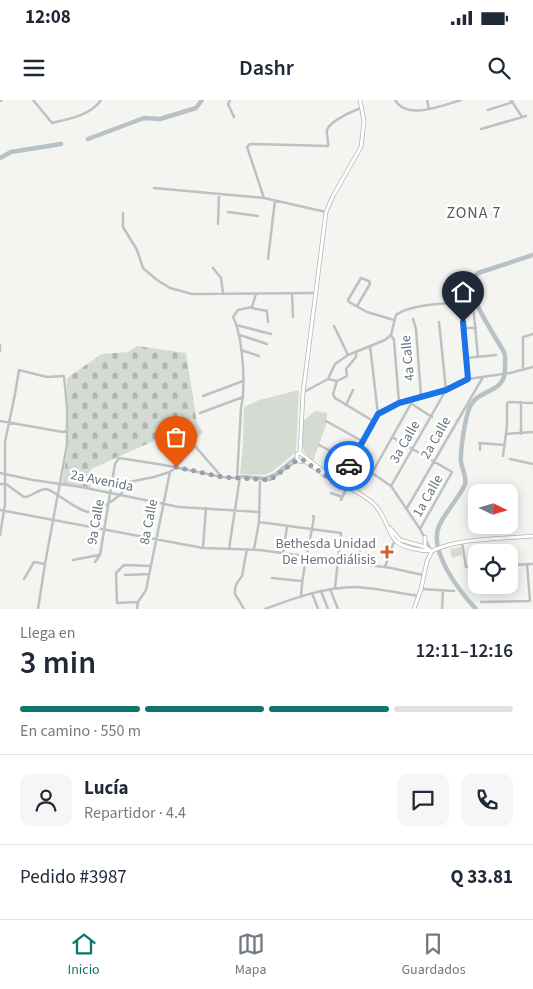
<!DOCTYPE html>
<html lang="es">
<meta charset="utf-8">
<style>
:root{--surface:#fff;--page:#f6f6f7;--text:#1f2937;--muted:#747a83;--line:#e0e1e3;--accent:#0f766e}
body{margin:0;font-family:"Source Sans 3",sans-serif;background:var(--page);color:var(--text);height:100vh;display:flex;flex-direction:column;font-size:19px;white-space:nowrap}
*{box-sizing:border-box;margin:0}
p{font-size:16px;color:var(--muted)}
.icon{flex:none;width:28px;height:28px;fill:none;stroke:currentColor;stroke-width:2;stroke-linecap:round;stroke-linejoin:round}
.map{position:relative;height:509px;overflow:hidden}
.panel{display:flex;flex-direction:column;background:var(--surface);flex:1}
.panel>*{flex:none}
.needle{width:32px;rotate:95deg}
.buttons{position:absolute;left:468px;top:384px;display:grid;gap:10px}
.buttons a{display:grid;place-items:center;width:50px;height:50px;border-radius:10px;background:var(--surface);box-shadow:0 2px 12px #0003;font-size:25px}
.pin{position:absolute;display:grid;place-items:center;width:42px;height:42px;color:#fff;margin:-51px -21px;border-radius:50% 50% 50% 0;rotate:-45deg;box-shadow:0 0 5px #0007}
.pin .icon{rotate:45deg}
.courier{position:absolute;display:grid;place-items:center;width:50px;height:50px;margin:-25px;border:4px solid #1a73e8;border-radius:50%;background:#fff;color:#222;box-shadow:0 1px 6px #0007}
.summary em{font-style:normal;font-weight:600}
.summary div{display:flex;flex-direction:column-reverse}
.summary{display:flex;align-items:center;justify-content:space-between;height:85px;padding:0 20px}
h1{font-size:32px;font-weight:600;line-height:38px}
.bar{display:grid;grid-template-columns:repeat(4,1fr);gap:8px 5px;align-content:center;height:60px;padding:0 20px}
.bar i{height:6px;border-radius:4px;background:var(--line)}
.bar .active{background:var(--accent)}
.bar p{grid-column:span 4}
.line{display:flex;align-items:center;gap:12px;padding:0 20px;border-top:1px solid var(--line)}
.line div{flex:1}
.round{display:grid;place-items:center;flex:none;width:52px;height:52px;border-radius:10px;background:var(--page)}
.status{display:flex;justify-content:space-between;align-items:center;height:35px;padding:0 25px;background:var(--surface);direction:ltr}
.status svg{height:14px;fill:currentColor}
header{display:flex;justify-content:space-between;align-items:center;height:65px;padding:0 20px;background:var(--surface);font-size:22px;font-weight:600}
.tabs{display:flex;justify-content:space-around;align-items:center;height:70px;border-top:1px solid var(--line);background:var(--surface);font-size:14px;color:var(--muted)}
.tabs a{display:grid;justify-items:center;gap:2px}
.tabs .active{color:var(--accent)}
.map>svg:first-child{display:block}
.green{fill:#d5dad2}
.cemetery{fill:url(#cemetery-stones)}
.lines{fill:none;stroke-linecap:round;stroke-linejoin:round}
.river{stroke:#b8c1c6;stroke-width:4.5}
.secondary-casing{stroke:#b2b6ba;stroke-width:4.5}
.street{stroke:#bdc1c4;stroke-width:2.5}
.secondary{stroke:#fff;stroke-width:3}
.done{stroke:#98a0a7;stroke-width:5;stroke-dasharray:0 9}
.route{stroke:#1a73e8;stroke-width:6}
.poi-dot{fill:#d15d33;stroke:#fff;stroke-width:2}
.labels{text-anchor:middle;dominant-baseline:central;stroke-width:5;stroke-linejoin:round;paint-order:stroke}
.street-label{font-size:14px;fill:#66737f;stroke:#fff}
.poi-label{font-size:14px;fill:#66737f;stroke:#fff;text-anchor:end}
.quarter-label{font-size:16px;letter-spacing:1px;fill:#535c65;stroke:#fff}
</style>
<div class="status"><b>12:08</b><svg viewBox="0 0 49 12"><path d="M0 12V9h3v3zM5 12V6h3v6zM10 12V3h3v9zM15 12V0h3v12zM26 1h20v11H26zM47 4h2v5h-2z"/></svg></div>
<header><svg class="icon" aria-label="menu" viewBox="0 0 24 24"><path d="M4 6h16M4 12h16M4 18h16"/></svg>Dashr<svg class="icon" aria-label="search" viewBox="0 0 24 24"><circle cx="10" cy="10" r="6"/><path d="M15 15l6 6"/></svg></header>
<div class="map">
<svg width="533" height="509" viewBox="0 0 533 509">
<defs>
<pattern id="cemetery-stones" width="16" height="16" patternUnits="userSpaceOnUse" patternTransform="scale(1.25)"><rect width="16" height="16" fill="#d5dad2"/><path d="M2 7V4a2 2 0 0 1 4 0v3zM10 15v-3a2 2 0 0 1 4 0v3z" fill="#b1b5b0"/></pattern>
</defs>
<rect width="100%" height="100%" fill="#f4f4f1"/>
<path class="green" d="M299,290L296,352L273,371L265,375L240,374L243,346L244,307L259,300Z
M315,311L327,313V314L326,325L313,361L304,352L302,341L303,321Z
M461,447L462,455L452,458L450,449Z"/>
<path class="cemetery" d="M137,246L186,253L197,323L203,332L184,353L175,350L177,335H167L91,369V388L62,383L68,348L67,278L102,254L128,252Z"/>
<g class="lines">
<path class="river" d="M88,39L144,18L160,19L196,8L202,0
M0,58L11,52L61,44
M476,509C460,492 428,451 439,426C445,412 460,397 465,384C467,376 462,369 461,362C460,352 465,319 469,309C478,286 506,296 505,267C505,261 506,257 504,252C496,238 468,196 470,182C471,178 475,176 478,173L533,155"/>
<g class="secondary-casing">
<path id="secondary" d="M360,0L364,21L361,47L333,96L326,112L303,293L300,353L297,354V358L299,361L306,362L332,380H335C349,388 364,394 375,405C386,417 387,430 395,440C401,448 422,451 432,451
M300,353L335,380
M390,428L400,440L425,447L431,451
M425,447V437
M414,509L421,489L427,461L432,451C458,438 503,439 533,436"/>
</g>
<path class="street" d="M33,0L52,23C69,19 91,15 101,0
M230,0L228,4L234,17
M395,0C407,21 443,5 461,0
M427,0L429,9
M511,0L522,17
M0,1L2,0
M488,10L513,2
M481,29L526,16
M154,88L264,98L326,112
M264,98L247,47L250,44L328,46C329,41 326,35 327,30C330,21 354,10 362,8
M228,112L258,116
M123,113V127L137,150L143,168L157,180L170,188L192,194L315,193
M218,124L219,94
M268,159L275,100
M213,168L221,178L223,193
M292,194L293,217
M357,206L370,184L369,181L361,178L348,200L349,202L367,212L394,220
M252,208L267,211L268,222
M413,219L416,229L421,296
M463,222L468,279
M236,225L271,234
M334,226L348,255
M464,228H476
M240,235L267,244
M391,235L394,240L399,303
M0,245V251
M370,246L378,314
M241,250L259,256
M466,258L496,255
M523,269V237L533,234
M328,279L337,281L333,294L335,298L373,321
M337,281L347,276L346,269L356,257V252
M304,292L328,279L335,264L348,255L385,240L391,235L396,215C413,203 450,203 471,203L473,205L478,257
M203,296L243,281
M412,304L432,317
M346,305L353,290
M200,313L243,297
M0,321L63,332L67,331
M326,321L362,341
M506,334L533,332
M521,334V302
M392,337L452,372L420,429
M479,343L505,345
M319,345L372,373L391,386L420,429L431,450
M480,350V343
M503,356L507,326V303L509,302L533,303
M510,359L533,364
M0,373L33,380L81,387L179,407L260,412
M372,373L413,300
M240,377L270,380L298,360
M237,378L241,308C246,286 243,237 233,217L238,210L252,207L256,194
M339,383L378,314L399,303L446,290L468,279L510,273L533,267
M0,384H6L24,397C32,397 38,389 46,389C54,390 74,409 88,412C98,410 112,402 120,395C124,391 125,385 129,382L154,377L170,372
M391,386L446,290L439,222
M331,393L342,397
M341,400L347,387
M407,408L483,277
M0,410L203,448L260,450L391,468L423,475
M259,422L341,433L335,488
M0,435L5,404V342L15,294L19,270L47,277L64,276L67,307V345L45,464L38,509
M462,443L466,467H476
M203,448L206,408
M229,449L240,377
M254,449L259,422L260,377
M283,453L287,427
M73,460L99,455
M95,462L100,455L115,364L119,358L164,365L222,377L237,378L242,376L265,378L275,374L296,357
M358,463L360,449
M509,465L533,464
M385,467L393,444L398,438
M125,475L149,474
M272,478L301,481
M24,479L34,462L45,464
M330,489L338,509
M421,489L454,491
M321,491L328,509
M312,493L318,509
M301,497C302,470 310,444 314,417L313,416
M138,502L117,503L116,473L124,465L151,466
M481,502L530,501L527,464
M137,509L138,502L146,490L170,372L176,367L195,346L221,376
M244,509L235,494V488L237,483L242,476L247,449
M265,509C294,498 325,487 356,487C375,488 399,493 419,496
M442,509L443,490"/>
<use href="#secondary" class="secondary"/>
</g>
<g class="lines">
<path class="done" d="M176,367L222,377L270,380L294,362L303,360L332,380L340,382L349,366"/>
<path class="route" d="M349,366L378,314L399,303L446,290L468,279L463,222"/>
</g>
<path class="poi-dot" d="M384.5 444.5h5v5h5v5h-5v5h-5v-5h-5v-5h5z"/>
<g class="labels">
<g class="street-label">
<text transform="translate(408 258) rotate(-95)">4a Calle</text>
<text transform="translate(436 338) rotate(-60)">2a Calle</text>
<text transform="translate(405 342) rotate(-60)">3a Calle</text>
<text transform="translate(102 381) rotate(11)">2a Avenida</text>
<text transform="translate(428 396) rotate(-60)">1a Calle</text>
<text transform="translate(96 422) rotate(-80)">9a Calle</text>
<text transform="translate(149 422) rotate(-79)">8a Calle</text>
</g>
<g class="poi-label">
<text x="376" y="444">Bethesda Unidad<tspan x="376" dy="16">De Hemodiálisis</tspan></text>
</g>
<g class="quarter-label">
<text x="474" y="113">ZONA 7</text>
</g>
</g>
</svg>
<div class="buttons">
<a><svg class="needle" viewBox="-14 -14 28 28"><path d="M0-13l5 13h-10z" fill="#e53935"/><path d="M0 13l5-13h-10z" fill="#747a83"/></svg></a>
<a><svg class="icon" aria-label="locate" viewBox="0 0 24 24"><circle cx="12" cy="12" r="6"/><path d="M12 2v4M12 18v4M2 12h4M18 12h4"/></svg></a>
</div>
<div class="pin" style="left:176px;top:367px;background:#ea580c"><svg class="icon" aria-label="bag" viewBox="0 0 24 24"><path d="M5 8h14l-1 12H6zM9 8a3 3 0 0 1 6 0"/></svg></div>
<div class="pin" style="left:463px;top:222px;background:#1f2937"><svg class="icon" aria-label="home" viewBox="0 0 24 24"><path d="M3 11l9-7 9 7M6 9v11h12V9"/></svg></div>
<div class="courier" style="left:349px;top:366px"><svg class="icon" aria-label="car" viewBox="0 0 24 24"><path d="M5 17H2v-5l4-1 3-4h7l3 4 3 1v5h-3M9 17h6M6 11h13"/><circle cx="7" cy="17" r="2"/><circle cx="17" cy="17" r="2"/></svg></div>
</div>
<section class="panel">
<div class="summary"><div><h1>3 min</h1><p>Llega en</p></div><em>12:11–12:16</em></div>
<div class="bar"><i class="active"></i><i class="active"></i><i class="active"></i><i></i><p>En camino · 550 m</p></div>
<div class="line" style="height:90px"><a class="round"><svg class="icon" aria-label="person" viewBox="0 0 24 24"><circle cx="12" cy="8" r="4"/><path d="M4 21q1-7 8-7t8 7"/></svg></a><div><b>Lucía</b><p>Repartidor · 4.4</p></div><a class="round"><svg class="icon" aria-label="chat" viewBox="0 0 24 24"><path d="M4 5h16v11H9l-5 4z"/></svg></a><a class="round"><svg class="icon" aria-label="phone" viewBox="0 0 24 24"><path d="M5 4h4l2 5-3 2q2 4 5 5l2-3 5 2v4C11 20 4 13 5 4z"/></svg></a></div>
<div class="line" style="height:65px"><div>Pedido #3987</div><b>Q 33.81</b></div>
</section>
<nav class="tabs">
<a class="active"><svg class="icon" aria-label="home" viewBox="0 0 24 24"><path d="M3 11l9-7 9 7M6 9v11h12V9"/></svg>Inicio</a>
<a><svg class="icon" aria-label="map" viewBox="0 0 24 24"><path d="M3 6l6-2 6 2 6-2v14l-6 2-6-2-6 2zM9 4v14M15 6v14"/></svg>Mapa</a>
<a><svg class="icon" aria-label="saved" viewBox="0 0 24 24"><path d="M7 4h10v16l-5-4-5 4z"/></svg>Guardados</a>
</nav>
